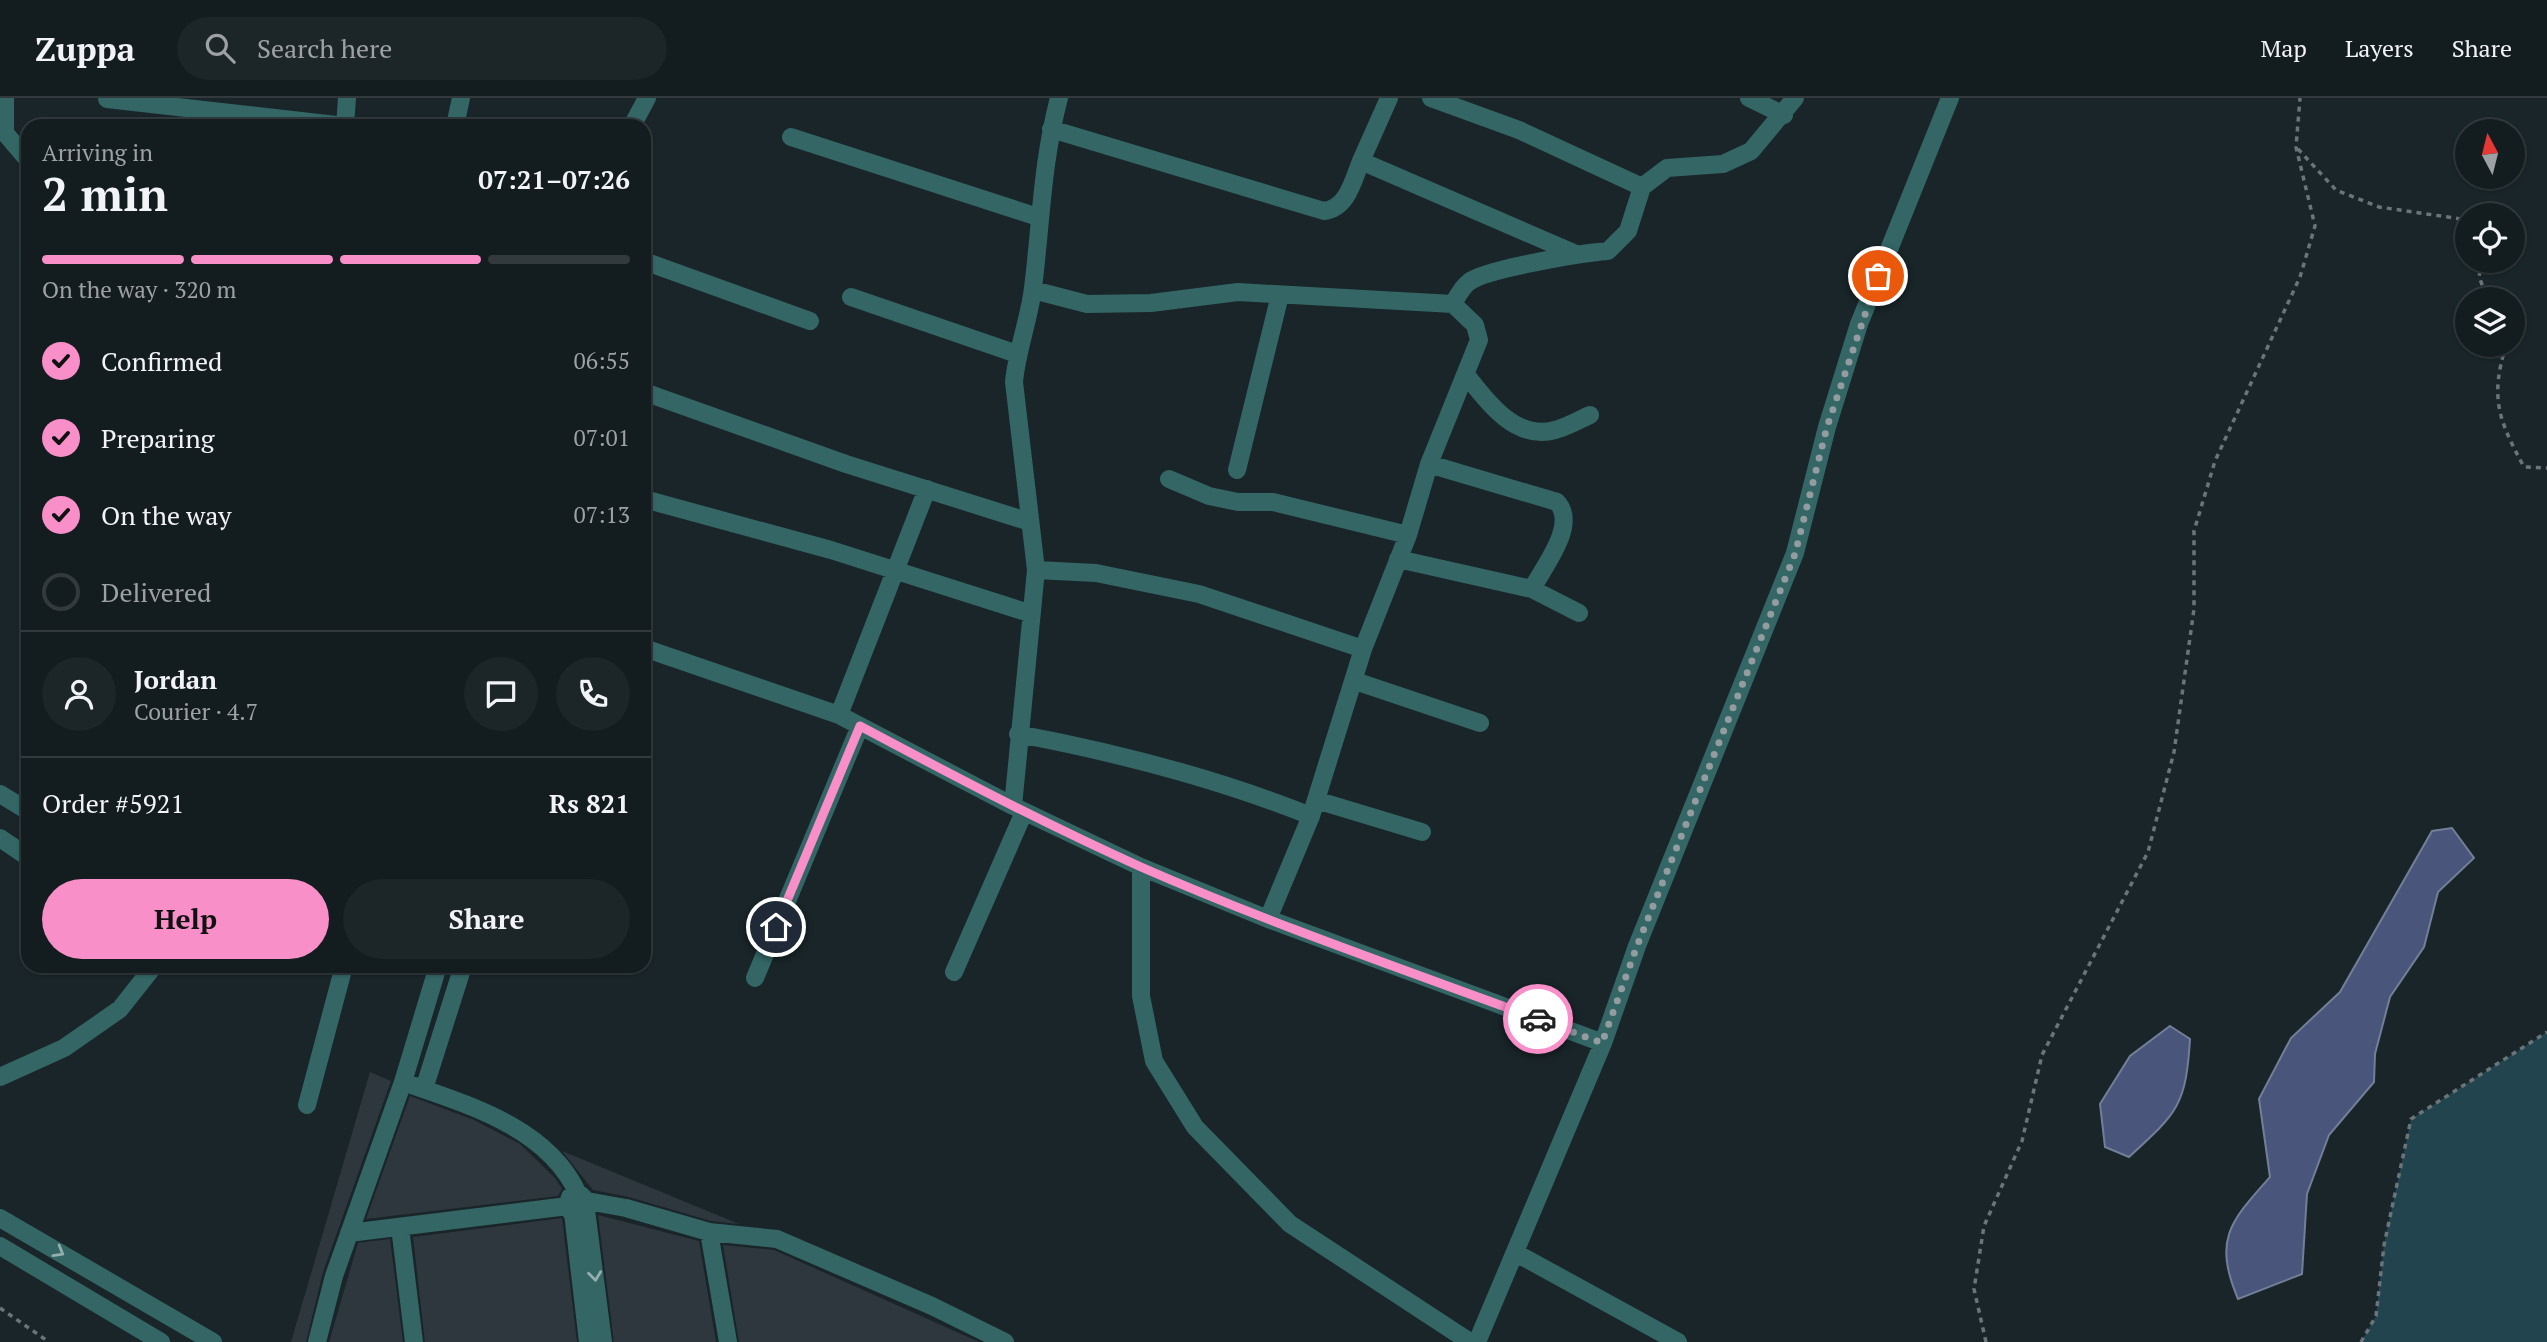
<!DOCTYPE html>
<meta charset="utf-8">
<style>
:root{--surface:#131c1f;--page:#1c2528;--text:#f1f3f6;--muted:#9da1a4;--line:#323a3d;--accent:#f98fc8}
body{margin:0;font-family:"PT Serif",serif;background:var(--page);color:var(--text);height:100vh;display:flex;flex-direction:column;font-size:26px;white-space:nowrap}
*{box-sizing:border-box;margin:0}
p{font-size:23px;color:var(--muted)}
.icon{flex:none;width:38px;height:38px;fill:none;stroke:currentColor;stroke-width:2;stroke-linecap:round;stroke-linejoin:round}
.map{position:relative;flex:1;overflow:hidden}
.sheet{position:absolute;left:21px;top:21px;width:630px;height:854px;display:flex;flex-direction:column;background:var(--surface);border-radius:21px;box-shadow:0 2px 5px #0004,0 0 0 2px var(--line)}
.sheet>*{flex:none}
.needle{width:46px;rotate:353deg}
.tools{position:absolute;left:2455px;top:21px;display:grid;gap:14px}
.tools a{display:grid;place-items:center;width:70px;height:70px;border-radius:50%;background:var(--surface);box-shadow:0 2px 5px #0004,0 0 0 2px var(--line);font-size:35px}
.pin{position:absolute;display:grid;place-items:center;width:60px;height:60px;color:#fff;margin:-30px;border:4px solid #fff;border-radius:50%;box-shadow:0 2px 7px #0007}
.courier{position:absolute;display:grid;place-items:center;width:70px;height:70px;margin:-35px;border:5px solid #f98fc8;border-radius:50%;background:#fff;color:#222;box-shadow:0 2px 9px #0007}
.head em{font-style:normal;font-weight:700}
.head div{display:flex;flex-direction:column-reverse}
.head{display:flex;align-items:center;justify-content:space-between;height:119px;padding:0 21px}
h1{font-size:46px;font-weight:700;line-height:52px}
.bar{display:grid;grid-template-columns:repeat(4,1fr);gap:10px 7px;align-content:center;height:84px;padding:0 21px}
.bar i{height:9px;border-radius:5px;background:var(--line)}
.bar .current{background:var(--accent)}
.bar p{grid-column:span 4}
.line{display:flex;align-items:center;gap:18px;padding:0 21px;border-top:2px solid var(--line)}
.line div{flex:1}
.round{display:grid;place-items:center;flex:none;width:74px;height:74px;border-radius:37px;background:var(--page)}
ol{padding:0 21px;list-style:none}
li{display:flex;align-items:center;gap:21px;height:77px}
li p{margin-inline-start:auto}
li .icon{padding:7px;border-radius:50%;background:var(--accent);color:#111;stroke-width:4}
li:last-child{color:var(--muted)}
li i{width:38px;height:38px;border:4px solid var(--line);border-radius:50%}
.button{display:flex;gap:14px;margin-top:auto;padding:14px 21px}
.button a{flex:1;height:80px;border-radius:42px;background:var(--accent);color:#111;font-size:28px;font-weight:700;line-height:80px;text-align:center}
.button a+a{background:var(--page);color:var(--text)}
header{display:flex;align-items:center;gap:42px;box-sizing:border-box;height:98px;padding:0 35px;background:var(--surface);border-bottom:2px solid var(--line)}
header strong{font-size:33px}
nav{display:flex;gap:38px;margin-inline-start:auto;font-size:24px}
.search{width:490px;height:63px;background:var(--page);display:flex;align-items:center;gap:18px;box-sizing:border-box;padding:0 24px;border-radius:38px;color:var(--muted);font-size:26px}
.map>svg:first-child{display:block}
.green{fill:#21444f}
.water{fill:#49557a;stroke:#737e98;stroke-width:2}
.building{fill:#2e373e}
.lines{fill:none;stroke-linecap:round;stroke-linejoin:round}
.path{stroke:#6b7578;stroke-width:3.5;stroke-dasharray:5 5;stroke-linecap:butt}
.minor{stroke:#336665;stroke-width:18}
.oneway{stroke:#94adae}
.done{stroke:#939c9f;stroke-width:7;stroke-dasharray:0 12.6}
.route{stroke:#f98fc8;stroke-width:9}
</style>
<header>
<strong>Zuppa</strong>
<div class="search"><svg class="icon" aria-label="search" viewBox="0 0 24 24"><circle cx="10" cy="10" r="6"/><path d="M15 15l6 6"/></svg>Search here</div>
<nav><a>Map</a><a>Layers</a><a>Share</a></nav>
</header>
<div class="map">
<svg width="2547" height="1244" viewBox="0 0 2547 1244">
<rect width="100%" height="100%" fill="#192529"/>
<path class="green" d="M2547,934V1244H2361L2376,1218L2384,1146L2411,1021Z"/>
<path class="water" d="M2452,730L2474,760L2438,794L2424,849L2390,899L2375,956L2374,984L2329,1037L2307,1096L2302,1176L2238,1201C2213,1141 2230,1124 2270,1079L2259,1001L2291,940L2340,894L2432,733Z
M2170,928L2190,941C2186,1008 2177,1015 2129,1059L2105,1049L2100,1006L2130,958Z"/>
<path class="building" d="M370,974L391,983L323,1174L306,1244H291Z
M410,998L474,1022L520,1046L555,1080L562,1091L558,1098L366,1121Z
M562,1053L739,1126L711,1123L629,1099L593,1092Z
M598,1117L699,1143L716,1244H614Z
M562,1120L577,1244H425L413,1139Z
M390,1141L403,1244H329L358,1145Z
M723,1147L774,1152L979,1244H739Z"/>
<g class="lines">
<path class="path" d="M2298,51L2336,92L2379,109L2468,122
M2482,163L2479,179L2488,201
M2506,247C2490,300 2498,321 2524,369L2547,370
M0,1210L49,1244
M1986,1244L1974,1191L1984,1128L2022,1043L2042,957L2148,754L2174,654L2194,511V433L2215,363L2300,179L2315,128L2296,49L2300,0
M2361,1244L2376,1218L2384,1147L2411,1021L2547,934"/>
<path class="minor" d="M5,0V35L28,62
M1389,0L1361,63L1576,156
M1431,0L1519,32L1642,89
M1749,0L1784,17
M107,1L345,28L347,0
M455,28L461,0
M632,28L647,0
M1051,31L1324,113C1348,110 1353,82 1361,63
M791,39L1038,119
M644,163L810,223
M1033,192L1087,206L1151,205L1238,194L1453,206C1457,199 1462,189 1469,184C1485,171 1583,155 1608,153L1628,133L1642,89L1667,70L1723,66L1751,53L1795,0
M851,199L1017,256
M1467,278C1487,304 1516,343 1555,332C1567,329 1579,322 1590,317
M644,294L846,366L1030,424
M1429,366L1557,404C1578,427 1544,468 1532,491
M1237,372L1280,197
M1169,381L1209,398L1238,404H1273L1408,437
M644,401L831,452L1029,515
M1398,461L1532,491L1579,515
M1036,472L1096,475L1199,496L1363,551
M644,550L839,617L1013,708L1141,769L1268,821L1603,945
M1355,583L1480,625
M839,617L927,391
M1018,636C1119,655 1216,680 1311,718
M0,696L28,713
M1316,702L1422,734
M1013,708L1036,472L1014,284C1017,252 1029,222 1033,190C1041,126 1042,64 1059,0
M0,740L28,759
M1141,769V898L1154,963L1195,1029L1290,1126L1470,1244
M1268,821L1311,718L1363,551L1408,437L1429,366L1479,242L1475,227L1453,206
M954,874L1024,714
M755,880L860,628
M0,979L64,950L120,911L154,868
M403,984C466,1006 548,1029 578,1096
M424,991L463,868
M307,1007L344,868
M587,1103L626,1110L709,1134L777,1141L932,1208L1005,1244
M586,1112L581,1116L571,1114L568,1105L570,1099L581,1097L587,1103L586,1112L603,1244
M573,1115L588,1244
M0,1120L213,1244
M400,1129L414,1244
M709,1134L728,1244
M349,1135L568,1108
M0,1148L161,1244
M1516,1155L1678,1244
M317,1244L334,1178L403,984L438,868
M1477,1244L1603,945L1637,848L1795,455L1827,329L1859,226L1950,0"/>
</g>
<defs><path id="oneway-chevron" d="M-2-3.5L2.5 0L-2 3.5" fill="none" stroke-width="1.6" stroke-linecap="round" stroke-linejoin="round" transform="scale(1.75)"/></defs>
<g class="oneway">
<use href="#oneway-chevron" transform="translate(59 1154) rotate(30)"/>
<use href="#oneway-chevron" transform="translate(595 1178) rotate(83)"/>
</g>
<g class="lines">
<path class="done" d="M1538,921L1602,945L1637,848L1795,456L1827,329L1878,178"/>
<path class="route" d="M776,829L860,628C952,677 1045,726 1141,769C1271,826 1405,872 1538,921"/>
</g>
</svg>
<div class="tools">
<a><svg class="needle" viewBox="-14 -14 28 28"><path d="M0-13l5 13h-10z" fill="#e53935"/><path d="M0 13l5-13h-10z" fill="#9da1a4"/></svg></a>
<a><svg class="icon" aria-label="locate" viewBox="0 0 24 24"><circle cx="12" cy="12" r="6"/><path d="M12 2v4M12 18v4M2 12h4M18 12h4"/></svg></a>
<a><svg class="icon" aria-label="layers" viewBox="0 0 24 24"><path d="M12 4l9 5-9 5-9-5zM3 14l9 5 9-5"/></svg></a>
</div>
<div class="pin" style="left:1878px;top:178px;background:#ea580c"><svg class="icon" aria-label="bag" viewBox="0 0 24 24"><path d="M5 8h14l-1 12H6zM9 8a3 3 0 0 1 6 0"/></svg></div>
<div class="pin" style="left:776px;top:829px;background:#1f2937"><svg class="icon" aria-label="home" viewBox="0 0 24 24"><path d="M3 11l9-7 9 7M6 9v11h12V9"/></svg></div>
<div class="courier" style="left:1538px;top:921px"><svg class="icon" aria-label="car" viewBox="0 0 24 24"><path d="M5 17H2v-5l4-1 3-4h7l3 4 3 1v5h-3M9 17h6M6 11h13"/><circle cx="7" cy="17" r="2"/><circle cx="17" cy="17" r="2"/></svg></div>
<section class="sheet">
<div class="head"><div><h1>2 min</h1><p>Arriving in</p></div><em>07:21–07:26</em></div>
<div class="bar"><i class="current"></i><i class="current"></i><i class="current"></i><i></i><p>On the way · 320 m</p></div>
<ol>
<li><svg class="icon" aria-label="check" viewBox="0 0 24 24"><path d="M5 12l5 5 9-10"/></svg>Confirmed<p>06:55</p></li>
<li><svg class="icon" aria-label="check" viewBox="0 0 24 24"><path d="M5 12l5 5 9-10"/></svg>Preparing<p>07:01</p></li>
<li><svg class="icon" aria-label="check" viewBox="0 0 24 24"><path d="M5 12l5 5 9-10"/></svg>On the way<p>07:13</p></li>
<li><i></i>Delivered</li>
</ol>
<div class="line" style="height:126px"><a class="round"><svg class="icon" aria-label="person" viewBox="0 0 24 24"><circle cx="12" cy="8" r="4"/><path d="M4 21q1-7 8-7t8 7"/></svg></a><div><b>Jordan</b><p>Courier · 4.7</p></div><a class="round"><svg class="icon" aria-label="chat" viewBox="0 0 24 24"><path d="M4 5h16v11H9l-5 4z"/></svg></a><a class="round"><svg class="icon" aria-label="phone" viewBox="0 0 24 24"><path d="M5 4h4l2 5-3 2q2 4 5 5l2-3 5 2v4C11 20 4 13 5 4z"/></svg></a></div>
<div class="line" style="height:91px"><div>Order #5921</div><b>Rs 821</b></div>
<div class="button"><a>Help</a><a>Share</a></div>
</section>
</div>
